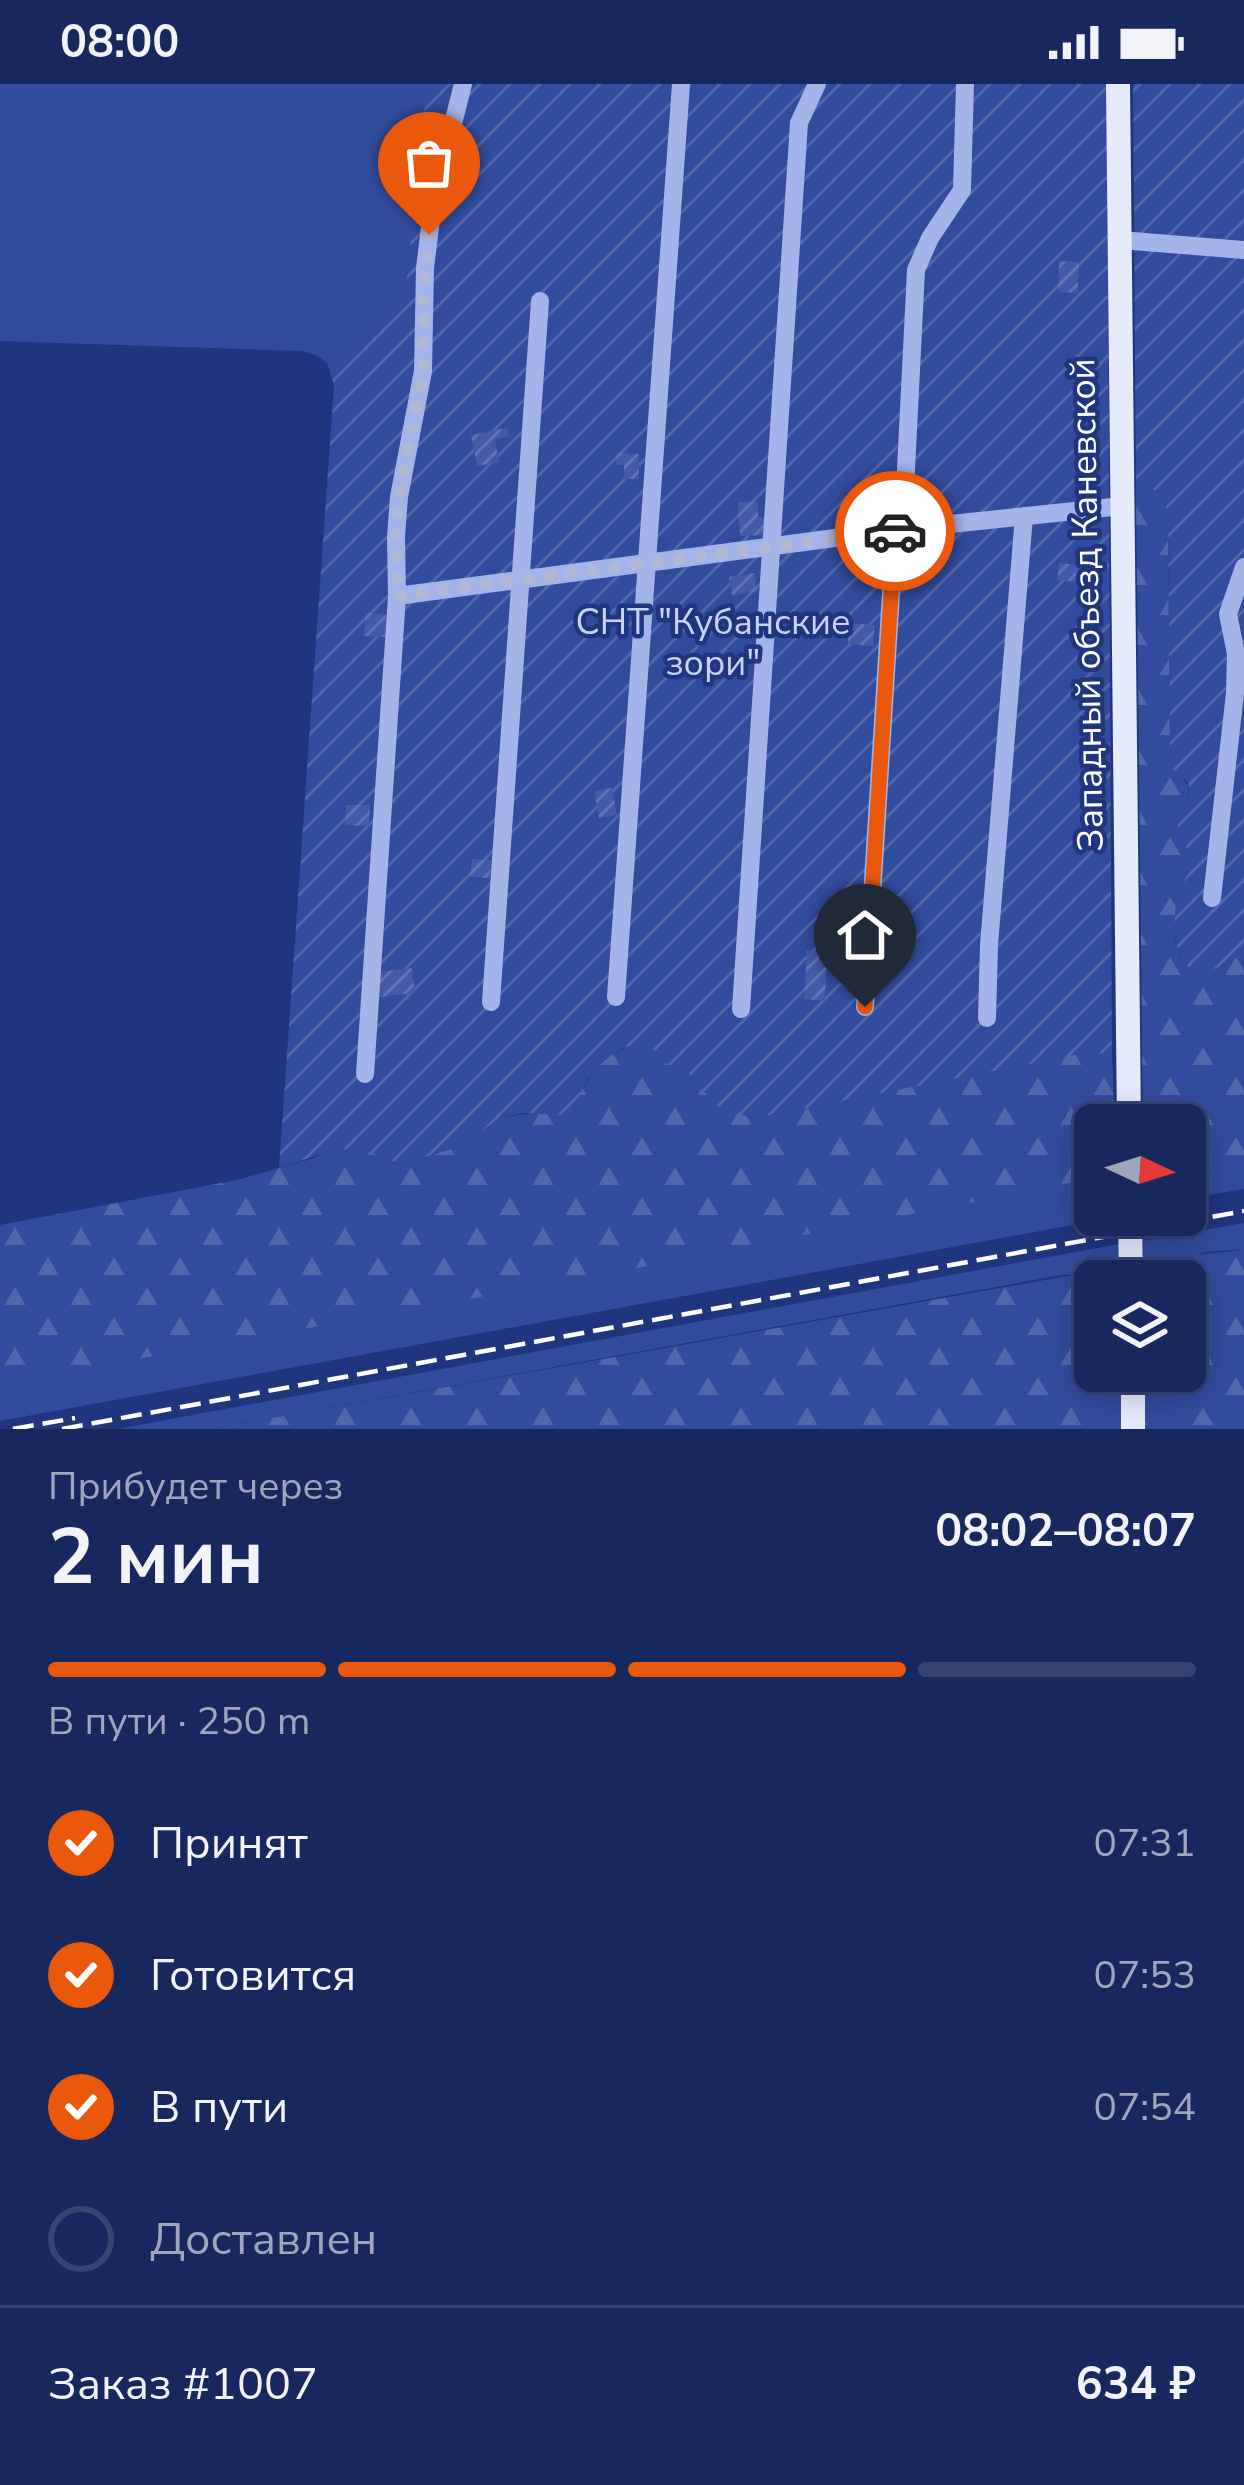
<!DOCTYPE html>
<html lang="ru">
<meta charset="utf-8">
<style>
:root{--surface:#17285e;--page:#243467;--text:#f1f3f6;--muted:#9ea6bc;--line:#364473;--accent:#ea580c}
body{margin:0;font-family:"Nunito Sans",sans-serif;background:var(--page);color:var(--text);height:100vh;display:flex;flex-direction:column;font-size:45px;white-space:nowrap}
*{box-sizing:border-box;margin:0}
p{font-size:39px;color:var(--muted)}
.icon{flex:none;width:66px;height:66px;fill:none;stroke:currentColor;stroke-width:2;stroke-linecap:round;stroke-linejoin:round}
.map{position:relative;height:1345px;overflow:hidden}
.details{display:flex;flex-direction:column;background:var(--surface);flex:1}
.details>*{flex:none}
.needle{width:78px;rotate:94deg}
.fabs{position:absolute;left:1074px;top:1020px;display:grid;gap:24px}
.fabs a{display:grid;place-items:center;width:132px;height:132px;border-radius:18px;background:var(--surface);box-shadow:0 6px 30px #0003,0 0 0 3px var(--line);font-size:60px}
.pin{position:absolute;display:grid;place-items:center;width:102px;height:102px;color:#fff;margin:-123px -51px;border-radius:50% 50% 50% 0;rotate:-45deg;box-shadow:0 0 12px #0007}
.pin .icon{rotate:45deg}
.courier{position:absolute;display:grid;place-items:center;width:120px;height:120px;margin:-60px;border:9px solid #ea580c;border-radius:50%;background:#fff;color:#222;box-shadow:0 3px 15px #0007}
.overview em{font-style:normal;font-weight:700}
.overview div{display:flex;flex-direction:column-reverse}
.overview{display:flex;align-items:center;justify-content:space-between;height:204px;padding:0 48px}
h1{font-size:78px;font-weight:700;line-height:90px}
.bar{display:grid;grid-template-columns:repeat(4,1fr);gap:18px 12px;align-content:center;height:144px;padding:0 48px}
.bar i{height:15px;border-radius:9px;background:var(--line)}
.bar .current{background:var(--accent)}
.bar p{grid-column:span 4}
.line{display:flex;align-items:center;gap:30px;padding:0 48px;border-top:3px solid var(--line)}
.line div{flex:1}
ol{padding:0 48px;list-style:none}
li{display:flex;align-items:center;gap:36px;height:132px}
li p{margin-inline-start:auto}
li .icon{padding:12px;border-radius:50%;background:var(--accent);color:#fff;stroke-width:4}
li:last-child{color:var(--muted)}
li i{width:66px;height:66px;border:6px solid var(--line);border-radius:50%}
.status{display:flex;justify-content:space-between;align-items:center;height:84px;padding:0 60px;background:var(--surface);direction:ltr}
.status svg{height:33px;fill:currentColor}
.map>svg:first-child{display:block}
.green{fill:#324c9d}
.forest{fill:url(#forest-firs)}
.garden{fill:url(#garden-furrows)}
.building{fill:url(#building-hatch)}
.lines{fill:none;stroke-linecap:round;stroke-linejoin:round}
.minor{stroke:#a3b4e8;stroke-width:18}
.major{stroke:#e5eafd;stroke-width:24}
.rail{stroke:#fff;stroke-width:4.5;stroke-dasharray:21 9;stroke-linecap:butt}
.major-bridge{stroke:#e5eafd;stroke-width:24}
.done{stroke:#b1b8d2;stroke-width:12;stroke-dasharray:0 21.6}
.route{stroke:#ea580c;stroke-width:15}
.labels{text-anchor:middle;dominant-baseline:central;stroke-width:9;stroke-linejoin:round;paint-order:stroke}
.street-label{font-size:36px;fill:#fff;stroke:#1f357e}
.park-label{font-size:36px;fill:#c7d2f6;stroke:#1f357e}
</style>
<div class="status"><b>08:00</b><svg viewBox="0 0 49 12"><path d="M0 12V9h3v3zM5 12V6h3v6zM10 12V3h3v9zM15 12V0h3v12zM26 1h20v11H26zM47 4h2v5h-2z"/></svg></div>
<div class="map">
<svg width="1244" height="1345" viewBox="0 0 1244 1345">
<defs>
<pattern id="forest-firs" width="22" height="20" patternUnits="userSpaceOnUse" patternTransform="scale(3)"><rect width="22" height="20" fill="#324c9d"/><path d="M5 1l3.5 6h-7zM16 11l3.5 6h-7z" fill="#5167ac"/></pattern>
<pattern id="garden-furrows" width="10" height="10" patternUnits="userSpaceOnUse" patternTransform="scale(3)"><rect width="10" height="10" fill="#324c9d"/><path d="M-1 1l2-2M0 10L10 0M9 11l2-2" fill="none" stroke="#5167ac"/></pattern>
<pattern id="building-hatch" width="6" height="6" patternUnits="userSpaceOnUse" patternTransform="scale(3)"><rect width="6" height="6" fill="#445aa6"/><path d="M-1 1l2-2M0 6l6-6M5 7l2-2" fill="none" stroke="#6073b3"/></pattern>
</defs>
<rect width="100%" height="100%" fill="#1f357e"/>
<path class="green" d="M0,0H429L407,193C391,239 372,259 327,279L316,271L301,267L0,257Z
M1244,1079V1105L1185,1115V1090Z
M1095,1094V1131H1117V1133L0,1337V1294Z
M1244,1139V1165L1205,1168L1164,1187L1162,1197H1144L1143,1157Z
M1119,1160L1120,1197H1100L1094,1189L1062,1191L211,1345H117Z"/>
<path class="forest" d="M1144,404C1162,405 1165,416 1168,432L1170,673L1189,703L1180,751L1189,767L1190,783L1177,814L1175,855L1179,872L1222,882L1244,868V1079L1185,1090V1041H1143L1136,411Z
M636,961L649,962L668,980L687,988L721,1027L1090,968L1112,971L1115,1041H1095V1094L595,1192L0,1300V1141L237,1096L311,1075L339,1063L372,1067L399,1081L454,1064L503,1033L574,1024C587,994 602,968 636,961Z
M1244,1165V1345H1145V1287H1185V1197H1162L1163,1188C1191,1165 1212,1172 1244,1165Z
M1084,1189H1095L1100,1197H1095V1287H1122L1123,1345H211Z"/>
<path class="garden" d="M427,0H1107L1112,971L1090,968L755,1034L721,1027L687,988L668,980L649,962L636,961L623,964L605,975L587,996L574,1024L563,1031L523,1029L503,1033L454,1064L400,1081C344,1053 334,1068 279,1084L334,301L327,279C372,259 391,239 407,193Z
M1133,0H1244V868C1233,875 1222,883 1210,886C1171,895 1172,840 1177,815C1179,803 1189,792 1190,780C1191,763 1175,752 1178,735C1181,717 1204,702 1174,688L1170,673L1168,432C1165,416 1162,405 1144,404L1136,411Z"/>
<path class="building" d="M1059,177L1079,178L1078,209L1058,208Z
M507,344L509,352L495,355L499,378L477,382L471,351Z
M617,369L639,370V395H624V381H616Z
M738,418H758V433H765L766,451L740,452Z
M923,449L925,485L902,487L900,451Z
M1059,479L1090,482L1088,499L1057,496Z
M754,489L757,507L732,511L729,493Z
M366,529L386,530L385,553L364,552Z
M849,539L875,541L873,562L848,560Z
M612,704L617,731L599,734L594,707Z
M346,721H370L369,742L345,741Z
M472,775L491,776L490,794L470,793Z
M807,867L827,868L825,917L804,915Z
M412,884L415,909L379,913L376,888Z"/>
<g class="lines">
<path class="minor" d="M1120,156L1244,166
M903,445L916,186L930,154L962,106L965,0
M397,512L903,445L1122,422
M1212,814L1235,609L1236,570L1228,530L1244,483
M616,913L681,0
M491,918L540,217
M865,923L895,446
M741,925L799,39L817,0
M987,934L989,861L1024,432
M365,990L397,512L396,453L399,413L423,287L425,184L433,119L463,0"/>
<path class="major" d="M1118,0L1129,1041
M1133,1287V1345"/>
<path class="rail" d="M13,1345L75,1334
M62,1345L1244,1127"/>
<path class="major-bridge" d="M1130,1131L1131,1197"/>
</g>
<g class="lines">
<path class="done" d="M429,151L423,214V287L399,413L396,453L397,512L895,447"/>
<path class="route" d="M865,923L895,447"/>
</g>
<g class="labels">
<g class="street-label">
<text transform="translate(1087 521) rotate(-91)">Западный объезд Каневской</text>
</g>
<g class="park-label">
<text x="713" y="538">СНТ "Кубанские<tspan x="713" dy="41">зори"</tspan></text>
</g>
</g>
</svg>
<div class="fabs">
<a><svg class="needle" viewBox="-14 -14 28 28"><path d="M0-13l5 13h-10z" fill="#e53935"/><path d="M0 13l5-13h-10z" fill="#9ea6bc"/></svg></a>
<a><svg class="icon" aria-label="layers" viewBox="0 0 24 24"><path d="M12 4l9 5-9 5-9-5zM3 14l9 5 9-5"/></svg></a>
</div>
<div class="pin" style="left:429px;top:151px;background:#ea580c"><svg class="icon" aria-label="bag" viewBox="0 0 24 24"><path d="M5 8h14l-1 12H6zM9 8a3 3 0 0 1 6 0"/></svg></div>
<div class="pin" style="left:865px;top:923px;background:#1f2937"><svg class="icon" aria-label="home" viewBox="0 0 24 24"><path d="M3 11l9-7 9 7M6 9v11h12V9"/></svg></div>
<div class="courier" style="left:895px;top:447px"><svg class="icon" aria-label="car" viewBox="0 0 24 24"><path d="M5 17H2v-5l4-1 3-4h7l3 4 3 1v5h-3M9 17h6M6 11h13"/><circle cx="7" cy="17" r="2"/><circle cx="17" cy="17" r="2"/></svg></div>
</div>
<section class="details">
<div class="overview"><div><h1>2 мин</h1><p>Прибудет через</p></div><em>08:02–08:07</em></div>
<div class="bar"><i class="current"></i><i class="current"></i><i class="current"></i><i></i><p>В пути · 250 m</p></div>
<ol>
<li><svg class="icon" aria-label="check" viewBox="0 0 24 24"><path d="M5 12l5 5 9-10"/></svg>Принят<p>07:31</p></li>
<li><svg class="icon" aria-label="check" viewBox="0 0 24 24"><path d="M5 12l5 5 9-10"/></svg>Готовится<p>07:53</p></li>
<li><svg class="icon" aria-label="check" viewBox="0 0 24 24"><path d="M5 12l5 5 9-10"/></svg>В пути<p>07:54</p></li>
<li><i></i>Доставлен</li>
</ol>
<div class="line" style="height:156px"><div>Заказ #1007</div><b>634 ₽</b></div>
</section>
